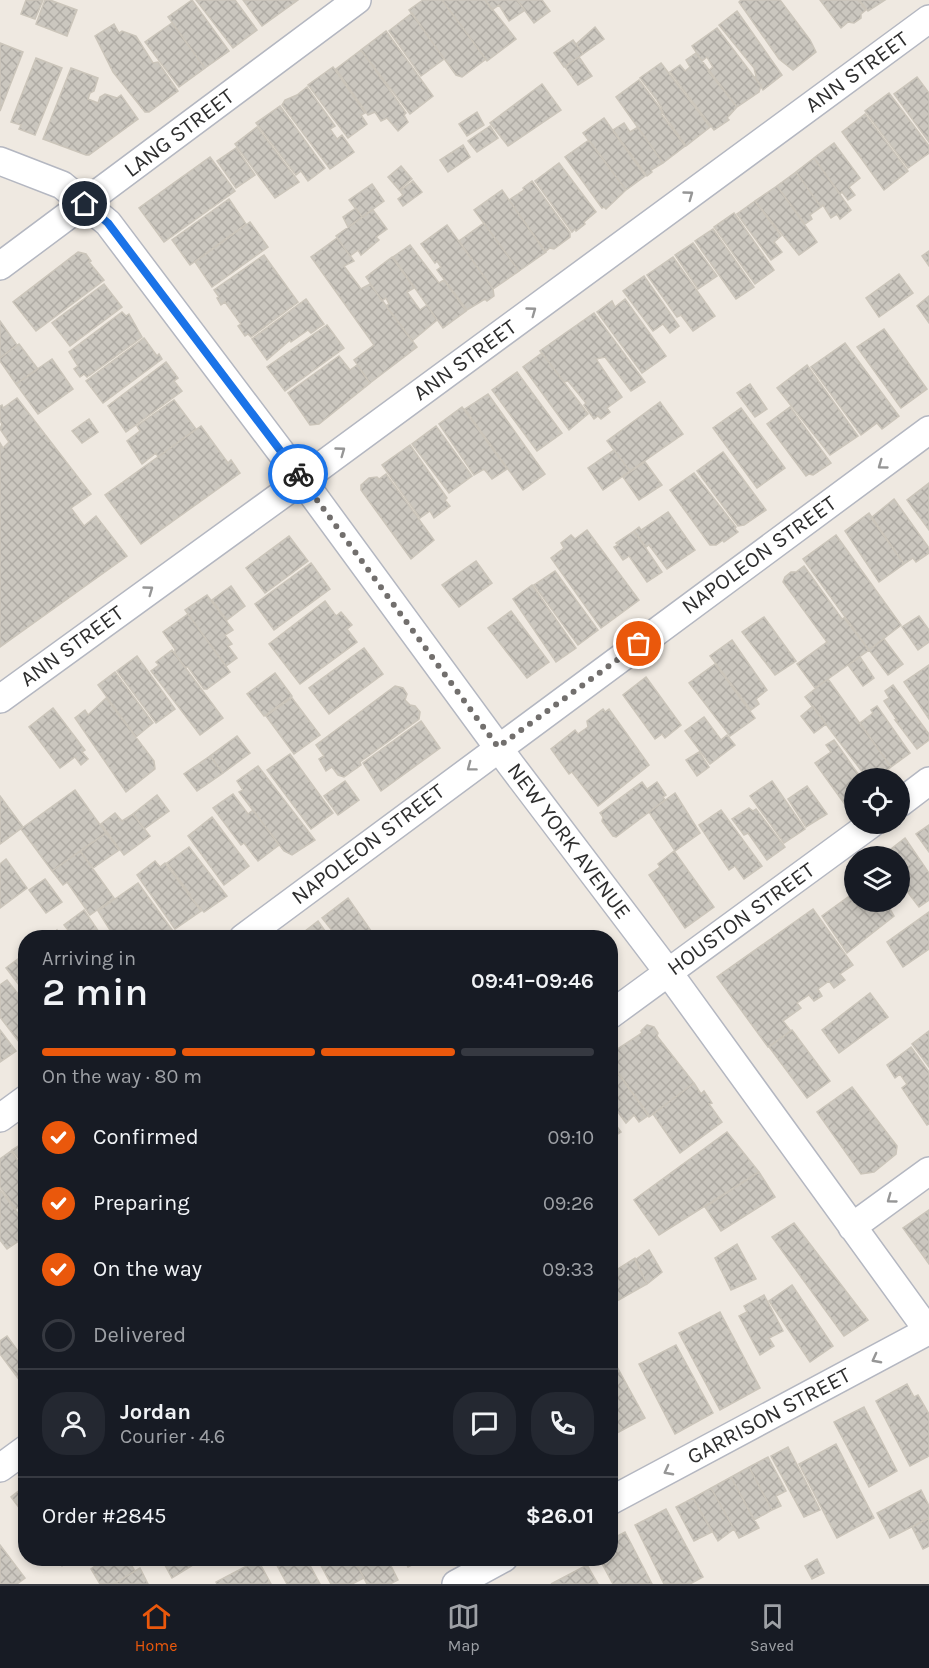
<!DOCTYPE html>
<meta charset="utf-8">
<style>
:root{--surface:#171b24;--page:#242831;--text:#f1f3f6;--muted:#9ea1a6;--line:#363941;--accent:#ea580c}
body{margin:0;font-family:Karla,sans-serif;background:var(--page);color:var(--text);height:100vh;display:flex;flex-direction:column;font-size:22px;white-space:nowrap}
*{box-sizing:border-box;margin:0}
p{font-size:20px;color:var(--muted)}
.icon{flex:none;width:33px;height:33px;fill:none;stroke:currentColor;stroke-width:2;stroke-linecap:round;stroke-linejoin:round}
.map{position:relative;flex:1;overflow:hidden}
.panel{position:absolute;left:18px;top:930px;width:600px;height:636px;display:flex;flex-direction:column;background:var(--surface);border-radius:24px;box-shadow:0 3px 9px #0003}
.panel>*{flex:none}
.buttons{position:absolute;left:844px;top:768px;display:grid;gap:12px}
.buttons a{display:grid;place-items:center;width:66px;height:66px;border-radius:50%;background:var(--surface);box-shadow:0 3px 9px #0003;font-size:30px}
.pin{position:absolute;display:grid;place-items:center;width:51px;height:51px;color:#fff;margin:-26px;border:3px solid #fff;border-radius:50%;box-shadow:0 2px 6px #0007}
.courier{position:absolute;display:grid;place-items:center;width:60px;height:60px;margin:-30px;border:4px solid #1a73e8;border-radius:50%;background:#fff;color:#222;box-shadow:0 2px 8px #0007}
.head em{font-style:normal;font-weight:600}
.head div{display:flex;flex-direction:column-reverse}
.head{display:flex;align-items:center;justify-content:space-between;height:102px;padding:0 24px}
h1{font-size:39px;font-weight:600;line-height:45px}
.bar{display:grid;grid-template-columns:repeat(4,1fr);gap:9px 6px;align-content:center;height:72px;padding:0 24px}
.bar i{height:8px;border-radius:4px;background:var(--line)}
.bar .on{background:var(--accent)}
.bar p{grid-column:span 4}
.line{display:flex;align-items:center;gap:15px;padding:0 24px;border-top:2px solid var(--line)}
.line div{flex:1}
.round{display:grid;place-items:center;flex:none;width:63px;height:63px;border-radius:24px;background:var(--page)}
ol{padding:0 24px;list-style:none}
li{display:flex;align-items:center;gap:18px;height:66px}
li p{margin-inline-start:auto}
li .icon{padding:6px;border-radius:50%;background:var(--accent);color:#fff;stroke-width:4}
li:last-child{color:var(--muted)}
li i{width:33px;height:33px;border:3px solid var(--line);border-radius:50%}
.tab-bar{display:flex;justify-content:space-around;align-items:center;height:84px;border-top:2px solid var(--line);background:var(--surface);font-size:16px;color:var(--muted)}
.tab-bar a{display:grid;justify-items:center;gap:3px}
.tab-bar .on{color:var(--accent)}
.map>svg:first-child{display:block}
.building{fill:url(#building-cross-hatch);stroke:#cbc5ba;stroke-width:1.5}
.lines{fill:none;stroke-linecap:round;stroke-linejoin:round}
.minor-casing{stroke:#b4b7c1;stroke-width:30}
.minor{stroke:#fff;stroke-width:27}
.oneway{stroke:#969696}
.done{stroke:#726f6d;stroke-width:6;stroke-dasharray:0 10.8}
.route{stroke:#1a73e8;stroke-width:8}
.labels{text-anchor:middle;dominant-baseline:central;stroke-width:4.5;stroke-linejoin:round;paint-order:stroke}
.street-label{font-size:22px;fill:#2e2e2e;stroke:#fff}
</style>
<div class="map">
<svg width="929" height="1584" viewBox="0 0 929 1584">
<defs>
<pattern id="building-cross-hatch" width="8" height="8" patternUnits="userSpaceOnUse" patternTransform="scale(1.5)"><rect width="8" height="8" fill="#cbc7bf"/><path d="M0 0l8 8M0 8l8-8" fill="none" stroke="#afaba4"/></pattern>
</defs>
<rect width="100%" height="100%" fill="#efe9e1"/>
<path class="building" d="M26,0H43L35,19L21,14Z
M45,0H50L77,10L67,36L36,24Z
M192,0L229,51L205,68L168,17Z
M196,0H235L257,30L233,48Z
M243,0H298L262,26Z
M423,0H442L486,59L462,77L456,75L409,10Z
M442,0H485L516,39L487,61Z
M485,0H517L525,10L509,21L499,5L492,10Z
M517,0H542L550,11L534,23Z
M741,0H780L810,40L816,52L793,70L779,59L739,2Z
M820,0H858L866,10L861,14V18L854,23L848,22L841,28Z
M859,0H885L868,11Z
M737,11L782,75L763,90L755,77L756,76L754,68L719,25Z
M412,13L444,59L421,76L389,31Z
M172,23L205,68L179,87L145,42Z
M114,24L119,33L122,31L136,36L153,63L158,62L178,91L149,112H145L113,72L95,36Z
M595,27L604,39L583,54L576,44Z
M717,28L761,86L759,92L737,107L708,71L713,67L707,57L702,61L692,46Z
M386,31L433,96L410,114L361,50Z
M573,40L583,54L564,67L554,53Z
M0,43L23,52L0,111Z
M361,50L406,113L404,115L408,122L398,131L387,118L381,121L375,112L368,115L336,69Z
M696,53L737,107L727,118L729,120L714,130L670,72L680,65L685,71L690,67L686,60Z
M579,57L592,76L578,85L565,67Z
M36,58L62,68L35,135L19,129L21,125L11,122Z
M661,63L710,127L686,146L660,109L662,108L657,100L640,78Z
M333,67L365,113L361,115L367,124L348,138L308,85Z
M71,68L98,78L94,91L90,93L88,99L98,103L100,97L105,94L117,98L121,95L138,119L89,155H86L43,139Z
M917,77L929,93V142L894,94Z
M639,80L663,112L661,114L685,146L663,163L616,97Z
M542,84L561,110L508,146L490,123Z
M307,87L335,126L330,129L337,139L342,135L354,152L330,169L282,105L285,100L297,95Z
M889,93L929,146V153L908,168L865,111Z
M280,106L325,168L308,181L301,171L296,175L256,123Z
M477,112L484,125L467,136L459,124Z
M865,114L908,171L884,190L842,132Z
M604,118L645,176L626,190L583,133Z
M624,123L630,132L638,127L663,163L651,170L652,172L647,176L613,130Z
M490,126L498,138L477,152L468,141Z
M257,127L299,182L275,198L235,144Z
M589,140L626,190L606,209L604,207L602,208L565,157Z
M834,143L860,178L849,187L855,195L848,200L842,192L840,194L814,158Z
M463,145L470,157L448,172L440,160Z
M236,148L255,175L236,188L217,161Z
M210,157L235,191L164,242L139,208Z
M814,158L851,210L840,219L837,214L831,218L823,205L821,207L796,172Z
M559,163L596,212L584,222L585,224L576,231L575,229L572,232L535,181Z
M401,166L412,179L399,190L388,177Z
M796,172L821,207L810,215L812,219L805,224L777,186Z
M413,181L422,192L403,206L398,199L403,195L400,191Z
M532,181L570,233V237L554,249L550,248L545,252L509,200L524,190L523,188Z
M372,184L384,201L362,217L349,200Z
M777,186L817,242L799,255L755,201Z
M502,190L546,252L519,271L474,210Z
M229,199L246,224L190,265L172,240Z
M755,201L781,236L774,242L782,252L771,260L737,214Z
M356,208L362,217L348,227L343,217Z
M373,210L387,229L376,237L379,240L361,255L358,250L350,256L336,236Z
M734,213L774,270L755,284L714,227Z
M250,222L268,247L212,287L195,262Z
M484,223L519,271L493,289L459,241Z
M447,225L493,289L494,296L487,301L485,299L467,310L437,270L441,267L437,261L435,263L421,244Z
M713,229L754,287L736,299L695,241Z
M337,238L354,261L344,266L361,289L370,284L417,347L370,383L354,360L374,345L311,257Z
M693,243L717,276L698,289L675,255Z
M410,245L439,283L444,280L466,311L443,328L393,257Z
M929,251V266L922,256Z
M78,252L86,254L91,261L89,262L104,280L36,331L13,302Z
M264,255L298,302L251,337L248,334L245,336L238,326L241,324L225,302L221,305L217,298L219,297L214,290Z
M392,257L414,288L407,292L420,310L427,305L437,320L412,341L386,306L389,304L386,298L382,301L366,277Z
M673,257L715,316L693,331L681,315L677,317L647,275Z
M899,274L913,293L879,317L866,298Z
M644,276L679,326L670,333L663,324L653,331L623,291Z
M104,284L122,307L70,346L52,323Z
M929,296V323L917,306Z
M306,299L324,324L311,333L308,330L291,342L290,340L267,360L252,339Z
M625,299L666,356L642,373L597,312L612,301L615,307Z
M122,312L126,316L129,314L142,337L87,377L84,374L80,377L74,369L78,366L69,352Z
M594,313L645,382L631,391L605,357L596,359L622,397L607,408L610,412L601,419L598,416L594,419L584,405L586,403L568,381L564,382L540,351Z
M0,321L17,345L0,358Z
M327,325L344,348L285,391L267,367Z
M884,329L927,389L901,408L857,347Z
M144,338L157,356L159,354L162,359L103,403L86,381Z
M845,343L899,416L882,429L877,423L861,435L811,367Z
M19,344L38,369L16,384L0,361V358Z
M542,353L588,414L569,430L523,367Z
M339,356L350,370L357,365L370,383L319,424L310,425L288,393Z
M52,359L73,389L38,414L16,384Z
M166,362L178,378L174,381L182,391L126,432L108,406Z
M807,365L858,436L830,455L777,388Z
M517,372L562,433L537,451L492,390Z
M750,384L767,409L755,417L737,393Z
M488,394L545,474L523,490L465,409Z
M17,398L91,494L71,508L84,526L96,516L127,556L0,647V443L3,448L9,442L0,429L2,424L0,421V406L2,405L3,408Z
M174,400L196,429L158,457L156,453L142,464L127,441L140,431L137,426Z
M660,402L683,434L630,471L607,441Z
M462,407L507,469L492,479L484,469L474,475L439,424Z
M790,407L831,463L813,475L809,474L806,476L767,424Z
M741,408L785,468L757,488L713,428Z
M89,419L98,432L82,443L72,431Z
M201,426L228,463L231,460L240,473L141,544L105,495Z
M436,426L472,476L449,493L412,444Z
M410,445L447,498L445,500L450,506L434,518L430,511L420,518L382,465Z
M614,450L630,471L603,490L588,468Z
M723,452L766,510L744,525L738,526L697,471Z
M645,462L662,485L639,500L623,477Z
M694,473L736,527L735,529L738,532L724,542L723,540L716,545H710L670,490Z
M386,474L434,540L411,559L361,490V485L369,478L377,477L379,479Z
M929,483V530L907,500Z
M894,499L929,548V553L916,562L913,558L904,564L871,518Z
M668,512L695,550L667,569L649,545L646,547L634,531L639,527L641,530Z
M869,513L904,564L879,582L845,531Z
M587,530L639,600L601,628L551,558L564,548L561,543L571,535L575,539Z
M634,531L662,572L647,582L629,556L623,560L614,547L618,545L616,543Z
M836,535L901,625L869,650L803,559Z
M289,536L308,561L265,593L246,568Z
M476,561L492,583L459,607L442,585Z
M311,563L330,589L274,630L255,604Z
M804,566L842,619L844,618L869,650L815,688L797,664L827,642L783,582L785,577L791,572H796Z
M555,571L598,630L578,645L534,585Z
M532,585L576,648L556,662L513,599Z
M231,586L245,606L227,620L212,600Z
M207,595L233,630L225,635L232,644L228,646L237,658L226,666L185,610Z
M325,601L336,616L341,612L352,625L347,629L357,642L300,684L269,644Z
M511,611L549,662L527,678L488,628Z
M188,614L230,672L207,689H204L188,667H185L175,654V649L163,632Z
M919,616L929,630V642L918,650L902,627Z
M764,617L796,661L775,675L742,632Z
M884,639L903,664L888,675L869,650Z
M732,640L767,690L756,699L759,704L751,710L710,656Z
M364,648L383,674L329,714L309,688Z
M172,650L223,718L200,735L151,671L159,665L156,662Z
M137,656L175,709L156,723L117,671Z
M860,657L874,678L863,686L848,665Z
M715,664L755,718L730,736L689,683Z
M929,665V719L904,682Z
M115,672L153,723L136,737L98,685Z
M275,673L292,696L264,716L247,694Z
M646,677L681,725L665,738L662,734L655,739L623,695Z
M828,679L891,767L879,778H867L805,697Z
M893,685L929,734V740L917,749L895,720H897L884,701L889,698L885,691Z
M395,686L403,688L407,694L405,700L410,705L415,706L420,712L419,719L360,762L361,765L344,777L338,775L332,767L326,771L319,759L324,756L316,745Z
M106,698L154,761L155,769L126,792L75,718L85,710L88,715Z
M292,698L320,735L294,754L266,716Z
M813,706L826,724L814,733L801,716Z
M877,706L910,753L891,767L860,723L873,713L871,710Z
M53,708L85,750L82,752L88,759L81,765L75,757L60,768L29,727Z
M603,709L605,712L609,709L649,765L598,806L572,772L569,774L551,749L575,730L578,734L588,727L587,721Z
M704,717L721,740L727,735L735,745L710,764L685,731Z
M421,721L440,748L381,791L363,763Z
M237,736L250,753L223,773L210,756Z
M834,740L861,778H855V799L846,806L815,763L831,752L826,745Z
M699,752L709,767L697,776L686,760Z
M290,754L333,813L311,829L267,770Z
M210,756L223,773L197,791L184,774Z
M258,766L315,840L292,855L284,851L239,792L243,790L237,781Z
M345,781L359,800L338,815L324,796Z
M772,781L805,829L784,843L750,796Z
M642,782L647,789L657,782L666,795L663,797L665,800L616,837L613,836L602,821L603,817L600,813Z
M807,786L827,814L806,827L788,799Z
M75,790L106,833L52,871L21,829Z
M675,793L700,833L675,851L649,812Z
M233,794L248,814L253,810L279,845L258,861L244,843L241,845L213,808Z
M157,795L169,811L144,829L133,814Z
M0,796L23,827L0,844Z
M749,808L753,811L756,809L785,847L767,860L748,833L744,835L732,819Z
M721,810L762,866L744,879L735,866L729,870L699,825Z
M115,813L122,821L133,814L150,836L124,855L101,824Z
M212,817L249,866L224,885L188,836Z
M929,825V852L916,834Z
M106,833L119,850L93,868L80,851Z
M905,838L929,873V900L919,907L903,886L908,883L900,874V856H882Z
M189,847L227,896L204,912L190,897V894L167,863Z
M80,851L114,898L90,915L67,882L63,885L52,871Z
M674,851L714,907L685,928L649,875L660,867L658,864Z
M6,859L27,888L0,908V864Z
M155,861L160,867L165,863L201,911L175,929L137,875Z
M45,879L62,902L46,913L29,890Z
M138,883L178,938H115L98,911Z
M855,892V902H886L894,916L847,953L822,916Z
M348,898L376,938H338L322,918Z
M813,909L853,965L840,974L845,980L834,988L829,981L818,989L822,996L814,1001L809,995L797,1003L801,1008L783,1021L791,1031L768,1047L717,977Z
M84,910L103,938H74L64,925Z
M929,912V949L903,967L887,942Z
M318,921L330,938H296Z
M57,930L62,938H48Z
M26,953V994L6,968Z
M7,980L26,1004V1051L0,1017V985Z
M870,993L888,1017L839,1053L822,1030Z
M647,1025L654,1027L658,1033L657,1036L694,1083L649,1117L610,1062V1054L642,1033L641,1031Z
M0,1030L16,1051L0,1062Z
M792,1030L830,1081L807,1098L769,1047Z
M929,1031V1067L912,1044Z
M911,1047L929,1072V1124L927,1125L902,1088L907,1084L900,1074L895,1078L887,1065Z
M612,1064L649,1115L639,1122L634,1115L626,1123L610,1101V1066Z
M694,1083L701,1094L704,1091L712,1103L709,1104L722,1122L680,1153L653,1114Z
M852,1087L897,1146L896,1154L874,1172L861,1174L817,1112Z
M610,1117L621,1132L610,1139Z
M727,1132L759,1172L659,1235L634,1200Z
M26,1141V1168L12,1150Z
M11,1151L26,1173L25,1210L21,1205L16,1209L0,1187V1159Z
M759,1172L775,1197L721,1231L705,1207Z
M0,1190L26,1224V1236L7,1249L0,1240Z
M929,1210V1264L903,1228Z
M794,1223L868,1320L844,1336L772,1237Z
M737,1244L756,1279L731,1290L715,1258Z
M649,1250L662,1272L647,1284L635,1260Z
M635,1258L647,1284L610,1305V1274Z
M792,1285L833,1346L810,1362L769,1301Z
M764,1295L783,1331L769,1338L774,1346L760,1355L739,1316L747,1312L744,1306Z
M720,1312L760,1388L720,1410L679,1333Z
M7,1336L20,1354L26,1349V1389L0,1354V1341Z
M676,1345L713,1413L675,1434L639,1364Z
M610,1354L645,1418L617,1433L610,1421Z
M907,1384L914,1397L918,1395L929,1414V1456L910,1466L876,1401Z
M864,1407L897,1471L869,1487L834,1422Z
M836,1444L874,1518L837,1538L799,1464Z
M788,1447L820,1510L804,1517L771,1456Z
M768,1457L786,1491L776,1496L781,1506L772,1510L749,1467Z
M749,1467L772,1510L754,1520L731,1477Z
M731,1477L759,1528L739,1538L711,1488Z
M26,1485V1517L11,1497Z
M711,1488L734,1529L718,1541L693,1498Z
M921,1490L929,1506V1518L890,1538L877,1513Z
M693,1498L712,1532L694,1541L676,1507Z
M666,1509L703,1577L690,1584H664L635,1525Z
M929,1518V1546L923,1549L912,1527Z
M625,1532L652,1584H613L599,1558H610V1540Z
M0,1545L25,1578L17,1584H0Z
M57,1558H72L62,1566Z
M106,1558H127L135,1571L114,1584H100L91,1569Z
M161,1558H189L193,1565L172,1578Z
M189,1558H204L193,1565Z
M273,1558H306L320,1584H287Z
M317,1558H353L364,1578L352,1584H331Z
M353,1558H387L398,1580L390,1584H367Z
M403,1558H425L408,1567Z
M817,1559L824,1573L812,1579L805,1566Z
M258,1560L271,1584H217L216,1582Z
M587,1565L598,1584H551Z
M140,1568L148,1584H114L135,1571Z"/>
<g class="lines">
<g class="minor-casing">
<path id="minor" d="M0,161L62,185L108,223L302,480L511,765L668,972L929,1332
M0,266L357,0
M0,699L302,480L929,19
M900,803L929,781
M243,938L929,430
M610,1015L871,824
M0,1118L26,1099
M852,1227L929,1171
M0,1468L26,1449
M610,1501L928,1331
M456,1584L504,1558"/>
</g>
<use href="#minor" class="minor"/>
</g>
<defs><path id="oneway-chevron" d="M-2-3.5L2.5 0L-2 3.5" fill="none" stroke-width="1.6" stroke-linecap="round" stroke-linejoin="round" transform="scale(1.5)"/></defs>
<g class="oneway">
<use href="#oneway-chevron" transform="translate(689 195) rotate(-36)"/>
<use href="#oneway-chevron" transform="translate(532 311) rotate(-36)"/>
<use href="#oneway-chevron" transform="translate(341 451) rotate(-36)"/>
<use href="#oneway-chevron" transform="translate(882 465) rotate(144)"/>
<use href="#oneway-chevron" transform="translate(149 590) rotate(-36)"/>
<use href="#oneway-chevron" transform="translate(471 767) rotate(143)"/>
<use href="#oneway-chevron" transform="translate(891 1199) rotate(144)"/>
<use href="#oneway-chevron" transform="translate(876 1359) rotate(152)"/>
<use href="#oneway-chevron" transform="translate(668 1471) rotate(152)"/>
</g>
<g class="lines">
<path class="done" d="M298,474L498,747L639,644"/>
<path class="route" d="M85,204L108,223L298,474"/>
</g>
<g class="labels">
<g class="street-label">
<text transform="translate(857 72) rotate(-36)">ANN STREET</text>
<text transform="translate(179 133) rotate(-37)">LANG STREET</text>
<text transform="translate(465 360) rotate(-36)">ANN STREET</text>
<text transform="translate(759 555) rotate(-36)">NAPOLEON STREET</text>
<text transform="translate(72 646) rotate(-36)">ANN STREET</text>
<text transform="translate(569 841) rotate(53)">NEW YORK AVENUE</text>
<text transform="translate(368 844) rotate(-37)">NAPOLEON STREET</text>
<text transform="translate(741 919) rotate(-36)">HOUSTON STREET</text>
<text transform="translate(769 1416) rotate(-28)">GARRISON STREET</text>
</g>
</g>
</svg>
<div class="buttons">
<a><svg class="icon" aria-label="locate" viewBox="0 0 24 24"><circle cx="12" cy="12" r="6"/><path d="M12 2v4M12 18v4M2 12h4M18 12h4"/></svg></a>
<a><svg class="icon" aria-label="layers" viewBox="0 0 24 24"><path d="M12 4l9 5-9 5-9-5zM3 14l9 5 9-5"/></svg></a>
</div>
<div class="pin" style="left:639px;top:644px;background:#ea580c"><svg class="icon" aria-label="bag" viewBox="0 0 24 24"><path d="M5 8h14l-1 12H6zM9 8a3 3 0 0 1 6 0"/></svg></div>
<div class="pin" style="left:85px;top:204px;background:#1f2937"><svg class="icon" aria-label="home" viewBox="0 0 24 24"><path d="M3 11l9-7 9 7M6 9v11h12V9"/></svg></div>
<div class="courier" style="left:298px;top:474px"><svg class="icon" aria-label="bike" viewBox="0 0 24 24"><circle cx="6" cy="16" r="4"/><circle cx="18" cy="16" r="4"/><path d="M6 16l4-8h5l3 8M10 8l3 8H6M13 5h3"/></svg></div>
<section class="panel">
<div class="head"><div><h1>2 min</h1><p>Arriving in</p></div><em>09:41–09:46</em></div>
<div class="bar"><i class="on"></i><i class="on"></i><i class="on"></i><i></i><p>On the way · 80 m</p></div>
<ol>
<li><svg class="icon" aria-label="check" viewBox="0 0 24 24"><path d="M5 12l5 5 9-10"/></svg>Confirmed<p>09:10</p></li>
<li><svg class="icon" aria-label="check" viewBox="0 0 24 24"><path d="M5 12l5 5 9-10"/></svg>Preparing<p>09:26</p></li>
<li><svg class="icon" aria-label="check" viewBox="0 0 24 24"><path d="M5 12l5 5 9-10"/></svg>On the way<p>09:33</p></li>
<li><i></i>Delivered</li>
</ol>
<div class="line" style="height:108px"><a class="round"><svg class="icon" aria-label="person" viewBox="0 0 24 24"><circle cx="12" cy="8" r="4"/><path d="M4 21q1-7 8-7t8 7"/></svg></a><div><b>Jordan</b><p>Courier · 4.6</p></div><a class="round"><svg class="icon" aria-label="chat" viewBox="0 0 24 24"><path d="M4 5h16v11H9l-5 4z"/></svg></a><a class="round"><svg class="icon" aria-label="phone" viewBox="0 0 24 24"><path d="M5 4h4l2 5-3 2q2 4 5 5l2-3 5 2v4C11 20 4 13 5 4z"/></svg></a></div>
<div class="line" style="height:78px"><div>Order #2845</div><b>$26.01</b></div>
</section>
</div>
<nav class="tab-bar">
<a class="on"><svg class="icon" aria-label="home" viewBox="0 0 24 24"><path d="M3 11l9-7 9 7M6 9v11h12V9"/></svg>Home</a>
<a><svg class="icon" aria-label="map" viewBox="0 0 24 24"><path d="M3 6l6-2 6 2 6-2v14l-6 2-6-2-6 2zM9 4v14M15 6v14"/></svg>Map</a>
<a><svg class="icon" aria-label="saved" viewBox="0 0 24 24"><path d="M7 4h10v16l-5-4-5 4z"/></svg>Saved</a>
</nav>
